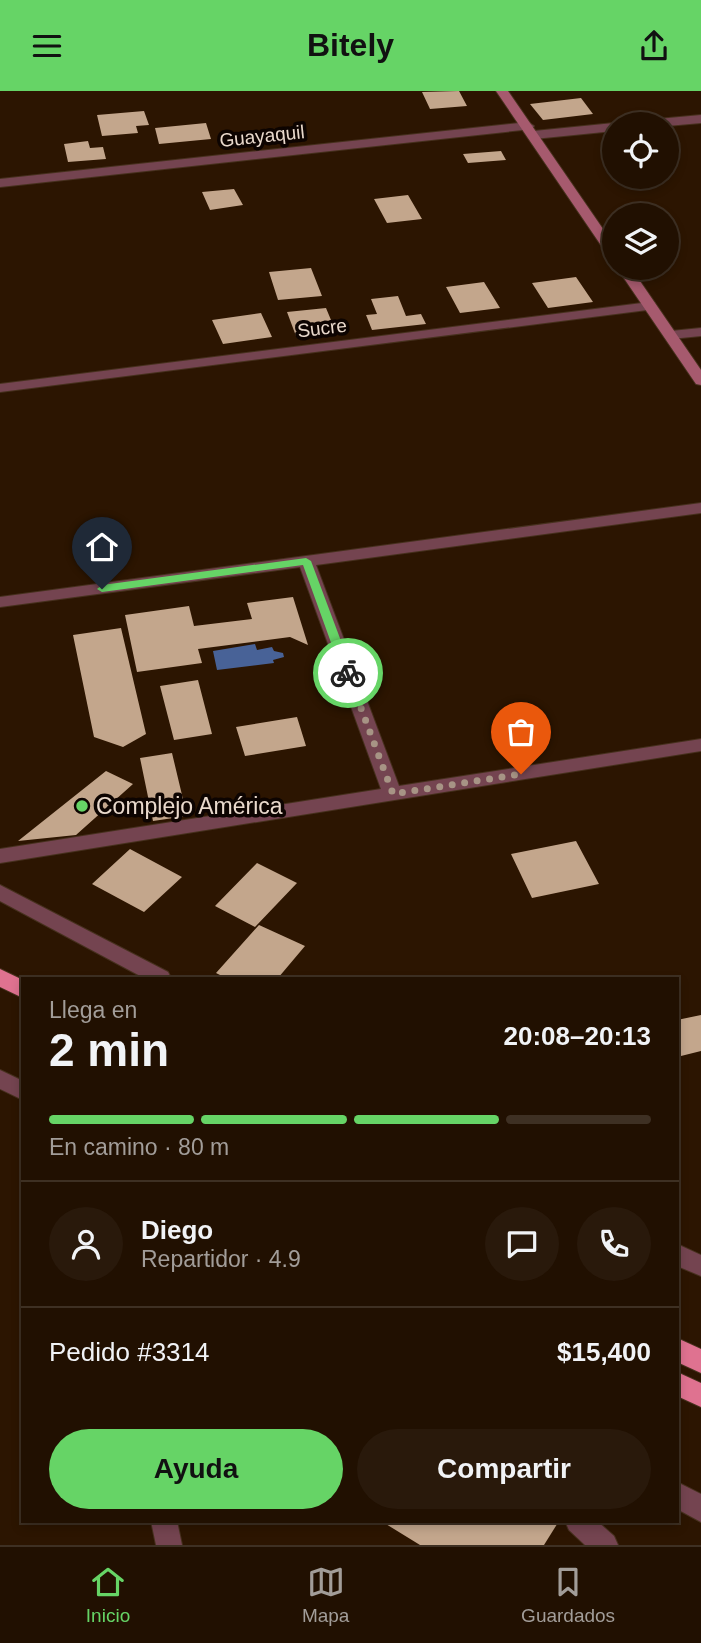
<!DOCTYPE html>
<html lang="es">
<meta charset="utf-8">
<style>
:root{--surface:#211001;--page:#29190b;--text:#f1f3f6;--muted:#a29d99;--line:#3e3023;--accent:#66d466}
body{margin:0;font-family:Arial,sans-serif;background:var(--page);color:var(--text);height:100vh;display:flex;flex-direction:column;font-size:26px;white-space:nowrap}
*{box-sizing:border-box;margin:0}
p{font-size:23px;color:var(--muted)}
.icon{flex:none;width:38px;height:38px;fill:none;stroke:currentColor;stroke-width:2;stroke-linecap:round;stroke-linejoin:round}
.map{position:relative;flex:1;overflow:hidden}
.side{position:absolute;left:21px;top:886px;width:658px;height:546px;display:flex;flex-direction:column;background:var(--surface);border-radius:0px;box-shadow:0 4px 10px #0003,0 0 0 2px var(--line)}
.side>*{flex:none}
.buttons{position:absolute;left:602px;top:21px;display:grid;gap:14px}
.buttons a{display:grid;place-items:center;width:77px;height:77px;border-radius:50%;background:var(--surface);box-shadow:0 4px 10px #0003,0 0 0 2px var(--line);font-size:35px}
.pin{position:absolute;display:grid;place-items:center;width:60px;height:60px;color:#fff;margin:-72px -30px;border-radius:50% 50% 50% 0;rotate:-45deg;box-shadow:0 0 7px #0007}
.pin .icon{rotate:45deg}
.courier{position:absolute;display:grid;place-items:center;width:70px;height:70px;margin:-35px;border:5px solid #66d466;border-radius:50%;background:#fff;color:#222;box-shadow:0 2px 9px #0007}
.head em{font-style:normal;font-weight:800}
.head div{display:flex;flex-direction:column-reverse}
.head{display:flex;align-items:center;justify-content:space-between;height:119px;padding:0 28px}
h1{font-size:46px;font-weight:800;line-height:52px}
.bar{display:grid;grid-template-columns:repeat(4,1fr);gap:10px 7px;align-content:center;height:84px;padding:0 28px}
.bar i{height:9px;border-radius:5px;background:var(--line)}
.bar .on{background:var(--accent)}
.bar p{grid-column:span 4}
.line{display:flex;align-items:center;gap:18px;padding:0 28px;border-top:2px solid var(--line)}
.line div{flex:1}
.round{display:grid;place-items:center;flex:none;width:74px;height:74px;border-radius:37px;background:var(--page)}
.primary-button{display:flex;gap:14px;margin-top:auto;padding:14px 28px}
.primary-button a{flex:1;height:80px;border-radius:42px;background:var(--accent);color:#111;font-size:28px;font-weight:800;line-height:80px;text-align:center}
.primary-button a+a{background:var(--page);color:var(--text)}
header{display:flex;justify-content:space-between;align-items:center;height:91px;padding:0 28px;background:var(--accent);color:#111;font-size:32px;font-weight:800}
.dock{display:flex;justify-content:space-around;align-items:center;height:98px;border-top:2px solid var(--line);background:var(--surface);font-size:19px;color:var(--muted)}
.dock a{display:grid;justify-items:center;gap:4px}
.dock .on{color:var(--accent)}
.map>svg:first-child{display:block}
.water{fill:#486297}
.building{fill:#c3a68c}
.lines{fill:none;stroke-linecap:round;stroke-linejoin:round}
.service-casing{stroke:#46301d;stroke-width:2}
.minor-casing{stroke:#46301d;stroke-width:2}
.secondary-casing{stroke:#46301d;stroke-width:2}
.trunk-casing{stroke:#46301d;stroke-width:2}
.service{fill:#744450;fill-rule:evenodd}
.minor{fill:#744450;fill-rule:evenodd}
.secondary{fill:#a65a6e;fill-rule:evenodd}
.trunk{fill:#df7290;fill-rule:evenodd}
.route{fill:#66d466}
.done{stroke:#a79485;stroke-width:7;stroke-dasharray:0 12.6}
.poi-dot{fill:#66d466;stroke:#0d0401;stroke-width:2.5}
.labels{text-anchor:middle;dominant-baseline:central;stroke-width:7;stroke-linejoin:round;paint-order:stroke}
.far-street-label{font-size:19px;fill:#e9d9cc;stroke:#0d0401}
.poi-label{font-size:23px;fill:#e9d9cc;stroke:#0d0401;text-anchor:start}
</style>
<header><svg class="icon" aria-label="menu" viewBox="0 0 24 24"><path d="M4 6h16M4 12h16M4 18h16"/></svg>Bitely<svg class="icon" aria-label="share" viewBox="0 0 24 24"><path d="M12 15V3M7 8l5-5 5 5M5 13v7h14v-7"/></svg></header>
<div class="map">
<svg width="701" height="1454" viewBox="0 0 701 1454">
<rect width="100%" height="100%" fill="#2c1501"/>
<path class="water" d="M255,553L257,559L272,556L274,560L283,562L284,566L273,569L274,572L217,579L213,560Z"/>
<path class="building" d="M459,0L467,15L430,18L422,1Z
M581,7L593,23L543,29L530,13Z
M144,20L149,34L136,35L138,42L102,45L97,24Z
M206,32L211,48L159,53L155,37Z
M88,50L90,57L103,56L106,68L68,71L64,53Z
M501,60L506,69L468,72L463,63Z
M234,98L243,114L210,119L202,101Z
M408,104L422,128L387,132L374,108Z
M311,177L322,205L278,209L269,181Z
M576,186L593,211L548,217L532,192Z
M484,191L500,217L460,222L446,196Z
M398,205L406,225L421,223L426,233L372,239L366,224L377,223L371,208Z
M326,217L336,241L296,245L287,221Z
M261,222L272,246L223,253L212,229Z
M293,506L308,554L290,546L198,558L202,572L137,581L125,524L189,515L194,535L252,528L247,512Z
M121,537L146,643L123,656L94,646L73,544Z
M198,589L212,643L174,649L160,595Z
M297,626L306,655L245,665L236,636Z
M172,662L187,725L153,730L140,667Z
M106,680L133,693L76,744L18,750Z
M576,750L599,793L532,807L511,763Z
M130,758L182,786L144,821L92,793Z
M257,772L297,792L255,836L215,815Z
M259,834L305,855L278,887H226L216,882Z
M701,924V960L677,966V929Z
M381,1430H559L544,1454H420Z"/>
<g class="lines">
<g class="service-casing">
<path id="service" d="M151,1430H177L182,1454H156Z
M565,1430H597L614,1445L618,1454H585L569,1439Z"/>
</g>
<g class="minor-casing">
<path id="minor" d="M701,24V32L667,35L641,33L647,29Z
M528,31L534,35L532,38L0,96V88Z
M614,32L618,33H614V40L534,48L528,44L534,40Z
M650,211L655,212V218L0,301V293Z
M701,237V245L671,248L664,244L671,240Z
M701,412V422L316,474L399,695L701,648V660L0,772V758L381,698L300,476L0,516V506Z
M0,794L168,881L171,887H144L0,810Z
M0,979L23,990V1009L0,998Z
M677,1153L701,1164V1185L677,1175Z
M677,1391L701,1403V1431L677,1418Z"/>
</g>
<g class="secondary-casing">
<path id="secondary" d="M496,0H508L614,154V167L609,166Z
M617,177H631L701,279V294L696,293Z"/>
</g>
<g class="trunk-casing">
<path id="trunk" d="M0,878L23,889V907L0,896Z
M677,1247L701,1258V1282L677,1271Z
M677,1281L701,1292V1316L677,1305Z"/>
</g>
<use href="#service" class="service"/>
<use href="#minor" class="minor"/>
<use href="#secondary" class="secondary"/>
<use href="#trunk" class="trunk"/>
</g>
<path class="route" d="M306,467L311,470L353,582L351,584L342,582L303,474L102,501L97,498L102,494Z"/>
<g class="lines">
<path class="done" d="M348,582L393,703L521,683"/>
</g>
<circle class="poi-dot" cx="82" cy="715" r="7"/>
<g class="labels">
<g class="far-street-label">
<text transform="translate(262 45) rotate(-6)">Guayaquil</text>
<text transform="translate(322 237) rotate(-7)">Sucre</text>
</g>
<g class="poi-label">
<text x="96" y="715">Complejo América</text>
</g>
</g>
</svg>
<div class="buttons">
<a><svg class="icon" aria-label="locate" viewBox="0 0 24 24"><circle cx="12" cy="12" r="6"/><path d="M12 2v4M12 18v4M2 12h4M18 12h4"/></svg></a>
<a><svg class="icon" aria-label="layers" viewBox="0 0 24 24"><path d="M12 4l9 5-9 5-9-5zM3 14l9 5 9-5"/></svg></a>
</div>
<div class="pin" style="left:521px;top:683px;background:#ea580c"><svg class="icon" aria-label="bag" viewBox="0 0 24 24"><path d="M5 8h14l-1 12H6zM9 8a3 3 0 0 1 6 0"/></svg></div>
<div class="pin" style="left:102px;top:498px;background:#1f2937"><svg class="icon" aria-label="home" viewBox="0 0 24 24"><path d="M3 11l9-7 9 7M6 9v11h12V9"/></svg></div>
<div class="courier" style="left:348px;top:582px"><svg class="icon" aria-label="bike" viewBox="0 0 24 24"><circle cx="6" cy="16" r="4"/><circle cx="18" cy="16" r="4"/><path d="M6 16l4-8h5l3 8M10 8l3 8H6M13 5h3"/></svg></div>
<section class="side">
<div class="head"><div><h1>2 min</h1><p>Llega en</p></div><em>20:08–20:13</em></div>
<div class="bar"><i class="on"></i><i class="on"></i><i class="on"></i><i></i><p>En camino · 80 m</p></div>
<div class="line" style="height:126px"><a class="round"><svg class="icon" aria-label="person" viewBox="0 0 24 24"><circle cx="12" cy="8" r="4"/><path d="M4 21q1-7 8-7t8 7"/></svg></a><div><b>Diego</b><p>Repartidor · 4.9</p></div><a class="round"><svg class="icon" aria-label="chat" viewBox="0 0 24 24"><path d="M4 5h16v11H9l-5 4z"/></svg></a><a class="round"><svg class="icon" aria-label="phone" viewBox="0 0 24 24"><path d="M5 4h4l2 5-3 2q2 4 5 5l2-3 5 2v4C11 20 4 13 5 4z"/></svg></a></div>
<div class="line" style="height:91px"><div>Pedido #3314</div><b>$15,400</b></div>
<div class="primary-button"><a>Ayuda</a><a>Compartir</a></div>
</section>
</div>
<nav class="dock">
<a class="on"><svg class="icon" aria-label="home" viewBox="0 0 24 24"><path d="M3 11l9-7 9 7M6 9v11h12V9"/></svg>Inicio</a>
<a><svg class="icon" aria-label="map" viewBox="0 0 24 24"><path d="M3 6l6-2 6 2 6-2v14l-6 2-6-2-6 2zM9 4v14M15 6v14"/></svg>Mapa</a>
<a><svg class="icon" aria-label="saved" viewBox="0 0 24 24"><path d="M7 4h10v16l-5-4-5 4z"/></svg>Guardados</a>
</nav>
